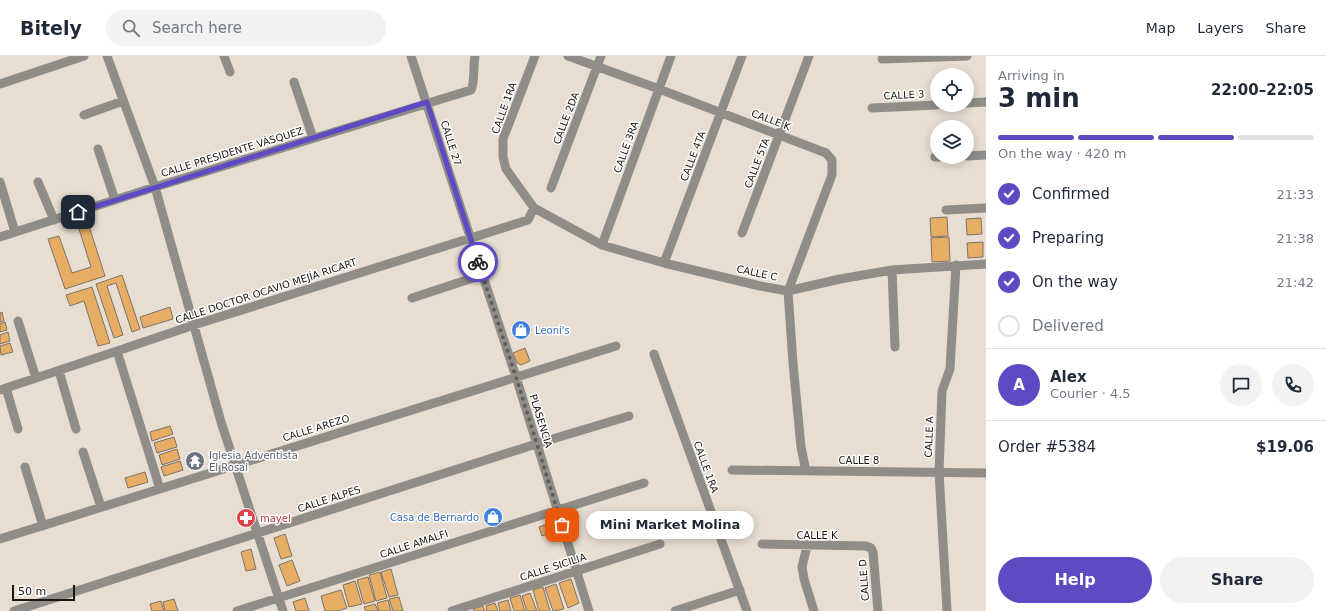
<!DOCTYPE html>
<meta charset="utf-8">
<style>
:root{--surface:#fff;--page:#f2f2f3;--text:#1f2937;--muted:#747a83;--line:#e0e1e3;--accent:#5e4ac2}
body{margin:0;font-family:"DejaVu Sans",sans-serif;background:var(--page);color:var(--text);height:100vh;display:flex;flex-direction:column;font-size:15px;white-space:nowrap}
*{box-sizing:border-box;margin:0}
p{font-size:13px;color:var(--muted)}
.icon{flex:none;width:22px;height:22px;fill:none;stroke:currentColor;stroke-width:2;stroke-linecap:round;stroke-linejoin:round}
.map{position:relative;flex:1;overflow:hidden}
.panel{display:flex;flex-direction:column;background:var(--surface);width:340px}
.panel>*{flex:none}
.fabs{position:absolute;left:930px;top:12px;display:grid;gap:8px}
.fabs a{display:grid;place-items:center;width:44px;height:44px;border-radius:50%;background:var(--surface);box-shadow:0 2px 10px #0003;font-size:20px}
.scale{position:absolute;left:12px;bottom:10px;width:63px;box-sizing:border-box;padding-left:4px;border:2px solid #191511;border-top:0;font-size:11px;line-height:14px;white-space:nowrap;color:#191511;-webkit-text-stroke:3px #fff;paint-order:stroke}
.pin{position:absolute;display:grid;place-items:center;width:34px;height:34px;color:#fff;margin:-17px;border-radius:8px;box-shadow:0 2px 6px #0006}
.courier{position:absolute;display:grid;place-items:center;width:40px;height:40px;margin:-20px;border:3px solid #5e4ac2;border-radius:50%;background:#fff;color:#222;box-shadow:0 1px 5px #0007}
.bubble{position:absolute;height:28px;border-radius:14px;background:var(--surface);box-shadow:0 2px 10px #0003;font-size:13px;font-weight:600;line-height:28px;text-align:center}
.overview em{font-style:normal;font-weight:600}
.overview div{display:flex;flex-direction:column-reverse}
.overview{display:flex;align-items:center;justify-content:space-between;height:68px;padding:0 12px}
h1{font-size:26px;font-weight:600;line-height:30px}
.bar{display:grid;grid-template-columns:repeat(4,1fr);gap:6px 4px;align-content:center;height:48px;padding:0 12px}
.bar i{height:5px;border-radius:3px;background:var(--line)}
.bar .current{background:var(--accent)}
.bar p{grid-column:span 4}
.line{display:flex;align-items:center;gap:10px;padding:0 12px;border-top:1px solid var(--line)}
.line div{flex:1}
.round{display:grid;place-items:center;flex:none;width:42px;height:42px;border-radius:21px;background:var(--page)}
ol{padding:0 12px;list-style:none}
li{display:flex;align-items:center;gap:12px;height:44px}
li p{margin-inline-start:auto}
li .icon{padding:4px;border-radius:50%;background:var(--accent);color:#fff;stroke-width:4}
li:last-child{color:var(--muted)}
li i{width:22px;height:22px;border:2px solid var(--line);border-radius:50%}
.cta{display:flex;gap:8px;margin-top:auto;padding:8px 12px}
.cta a{flex:1;height:46px;border-radius:24px;background:var(--accent);color:#fff;font-size:16px;font-weight:600;line-height:46px;text-align:center}
.cta a+a{background:var(--page);color:var(--text)}
header{display:flex;align-items:center;gap:24px;box-sizing:border-box;height:56px;padding:0 20px;background:var(--surface);border-bottom:1px solid var(--line)}
header strong{font-size:19px}
nav{display:flex;gap:22px;margin-inline-start:auto;font-size:14px}
.search{width:280px;height:36px;background:var(--page);display:flex;align-items:center;gap:10px;box-sizing:border-box;padding:0 14px;border-radius:22px;color:var(--muted);font-size:15px}
main{display:flex;flex:1;min-height:0}
.map>svg:first-child{display:block}
.building{fill:#e8ad64;stroke:#7c7369}
.lines{fill:none;stroke-linecap:round;stroke-linejoin:round}
.street{stroke:#908d88;stroke-width:9}
.done{stroke:#615b54;stroke-width:4;stroke-dasharray:0 7.2}
.route{stroke:#5e4ac2;stroke-width:5}
.labels{text-anchor:middle;dominant-baseline:central;stroke-width:3;stroke-linejoin:round;paint-order:stroke}
.street-label{font-size:10px;fill:#191511;stroke:#fff}
.shop-label{font-size:10px;fill:#366cbe;stroke:#fff;text-anchor:start}
.worship-label{font-size:10px;fill:#5b616d;stroke:#fff;text-anchor:start}
.health-label{font-size:10px;fill:#be3a42;stroke:#fff;text-anchor:start}
</style>
<header>
<strong>Bitely</strong>
<div class="search"><svg class="icon" aria-label="search" viewBox="0 0 24 24"><circle cx="10" cy="10" r="6"/><path d="M15 15l6 6"/></svg>Search here</div>
<nav><a>Map</a><a>Layers</a><a>Share</a></nav>
</header>
<main>
<div class="map">
<svg width="986" height="555" viewBox="0 0 986 555">
<rect width="100%" height="100%" fill="#e7ddd1"/>
<path class="building" d="M947,161L948,180L931,181L930,162Z
M981,162L982,178L967,179L966,163Z
M89,170L105,220L65,233L48,183L59,180L72,217L91,211L79,173Z
M949,181L950,205L932,206L931,182Z
M983,186V201L968,202L967,187Z
M122,219L140,273L132,276L116,227L107,230L123,279L114,282L96,228Z
M92,231L110,287L98,290L84,245L70,250L66,239Z
M170,251L173,263L143,272L140,261Z
M2,256L4,265L0,266V257Z
M5,266L7,274L0,276V268Z
M526,267L529,277L516,281L513,271Z
M8,276L10,285L0,288V279Z
M10,287L13,296L1,299L0,290Z
M525,292L530,305L521,309L517,307L513,297Z
M170,370L173,378L152,385L150,376Z
M174,381L177,391L157,397L154,387Z
M177,393L180,403L162,409L159,399Z
M180,405L183,414L164,420L161,411Z
M145,416L148,426L128,432L125,422Z
M550,467L553,476L542,480L539,471Z
M285,478L292,500L281,503L274,482Z
M251,493L256,513L246,515L241,496Z
M292,504L300,525L287,530L279,509Z
M391,513L398,539L389,541L381,516Z
M380,516L387,542L376,545L369,519Z
M368,521L375,545L364,548L357,524Z
M571,523L579,547L568,552L559,527Z
M355,525L362,548L349,551L343,529Z
M556,528L564,553L553,555L545,532Z
M543,531L550,555H539L533,534Z
M341,534L347,552L337,555H325L321,540Z
M530,537L537,555H527L522,540Z
M520,539L525,555H514L510,542Z
M399,541L403,555H393L389,543Z
M305,542L309,555H296L293,546Z
M174,543L178,555H165L163,546Z
M388,544L391,555H379L377,547Z
M508,544L511,555H500L498,547Z
M161,545L164,555H152L150,548Z
M495,547L498,555H487L486,550Z
M375,548L378,555H366L364,551Z
M483,550L485,555H474L473,553Z"/>
<g class="lines">
<path class="street" d="M107,0L155,131L221,366L283,555
M224,0L230,16
M411,0L516,321L589,555
M535,0L503,83V101L506,113L534,152L602,189L664,207L760,230L788,235L840,223L892,214L986,208
M568,0L659,33L826,97L832,104V119L788,235L793,307L801,391L806,415
M882,3L967,0
M294,26L313,82
M0,28L84,0
M967,47L986,46
M872,52L937,49
M84,59L123,45
M98,93L115,144
M967,100L986,99
M935,101H939
M0,126L15,176
M38,126L54,164
M551,132L601,0
M946,154L986,152
M742,177L809,0
M0,181L155,131L471,34C475,28 473,9 475,0
M602,189L671,0
M664,207L742,0
M892,214L895,291
M412,242L482,219
M18,265L36,322
M117,295L160,433
M654,298L747,555
M59,315L76,373
M6,332L18,373
M0,334L117,295L194,269L528,164L534,152
M83,396L101,451
M25,411L43,470
M732,414L986,417
M0,483L616,290
M762,488L866,490L871,492L873,496L878,555
M807,490L802,511L804,523L814,555
M14,555L536,388L629,360
M237,555L644,427
M452,555L660,488
M675,555L740,534
M947,555L939,416L942,335L950,313L956,209"/>
</g>
<g class="lines">
<path class="done" d="M478,206L516,321L562,469"/>
<path class="route" d="M78,156L427,46L478,206"/>
</g>
<defs>
<g id="shop-disc" transform="scale(1)"><circle r="9.5" fill="#3f7fe0" stroke="#fff"/><path d="M-5-2.5h2.3a2.7 3.5 0 0 1 5.4 0H5L5.5 6h-11ZM-1.5-2.5h3a1.5 2.3 0 0 0-3 0Z" fill="#fff"/></g>
<g id="temple-disc" transform="scale(1)"><circle r="9.5" fill="#6b7280" stroke="#fff"/><path d="M0-6L5-2H3V0L6.5 2.5H4V6H1.5V3h-3V6H-4V2.5H-6.5L-3 0V-2H-5Z" fill="#fff"/></g>
<g id="pharmacy-disc" transform="scale(1)"><circle r="9.5" fill="#e0444e" stroke="#fff"/><path d="M-2-6h4v4h4v4h-4v4h-4v-4h-4v-4h4Z" fill="#fff"/></g>
</defs>
<g fill-rule="evenodd">
<use href="#shop-disc" x="521" y="274"/>
<use href="#temple-disc" x="195" y="405"/>
<use href="#shop-disc" x="493" y="461"/>
<use href="#pharmacy-disc" x="246" y="462"/>
</g>
<g class="labels">
<g class="street-label">
<text transform="translate(904 39) rotate(-3)">CALLE 3</text>
<text transform="translate(504 52) rotate(-70)">CALLE 1RA</text>
<text transform="translate(566 62) rotate(-69)">CALLE 2DA</text>
<text transform="translate(771 64) rotate(21)">CALLE K</text>
<text transform="translate(451 87) rotate(72)">CALLE 27</text>
<text transform="translate(626 91) rotate(-70)">CALLE 3RA</text>
<text transform="translate(232 96) rotate(-17)">CALLE PRESIDENTE VÁSQUEZ</text>
<text transform="translate(693 100) rotate(-69)">CALLE 4TA</text>
<text transform="translate(757 107) rotate(-69)">CALLE 5TA</text>
<text transform="translate(757 217) rotate(12)">CALLE C</text>
<text transform="translate(266 235) rotate(-18)">CALLE DOCTOR OCAVIO MEJÍA RICART</text>
<text transform="translate(541 365) rotate(73)">PLASENCIA</text>
<text transform="translate(316 372) rotate(-17)">CALLE AREZO</text>
<text transform="translate(929 381) rotate(-88)">CALLE A</text>
<text x="859" y="404">CALLE 8</text>
<text transform="translate(706 411) rotate(70)">CALLE 1RA</text>
<text transform="translate(329 443) rotate(-18)">CALLE ALPES</text>
<text x="817" y="479">CALLE K</text>
<text transform="translate(414 488) rotate(-18)">CALLE AMALFI</text>
<text transform="translate(553 511) rotate(-18)">CALLE SICILIA</text>
<text transform="translate(864 524) rotate(-94)">CALLE D</text>
</g>
<g class="shop-label">
<text x="535" y="274">Leoni's</text>
<text x="479" y="461" text-anchor="end">Casa de Bernardo</text>
</g>
<g class="worship-label">
<text x="209" y="399">Iglesia Adventista<tspan x="209" dy="12">El Rosal</tspan></text>
</g>
<g class="health-label">
<text x="260" y="462">mayel</text>
</g>
</g>
</svg>
<div class="fabs">
<a><svg class="icon" aria-label="locate" viewBox="0 0 24 24"><circle cx="12" cy="12" r="6"/><path d="M12 2v4M12 18v4M2 12h4M18 12h4"/></svg></a>
<a><svg class="icon" aria-label="layers" viewBox="0 0 24 24"><path d="M12 4l9 5-9 5-9-5zM3 14l9 5 9-5"/></svg></a>
</div>
<div class="scale">50 m</div>
<div class="pin" style="left:562px;top:469px;background:#ea580c"><svg class="icon" aria-label="bag" viewBox="0 0 24 24"><path d="M5 8h14l-1 12H6zM9 8a3 3 0 0 1 6 0"/></svg></div>
<div class="pin" style="left:78px;top:156px;background:#1f2937"><svg class="icon" aria-label="home" viewBox="0 0 24 24"><path d="M3 11l9-7 9 7M6 9v11h12V9"/></svg></div>
<div class="courier" style="left:478px;top:206px"><svg class="icon" aria-label="bike" viewBox="0 0 24 24"><circle cx="6" cy="16" r="4"/><circle cx="18" cy="16" r="4"/><path d="M6 16l4-8h5l3 8M10 8l3 8H6M13 5h3"/></svg></div>
<div class="bubble" style="left:586px;top:455px;width:168px">Mini Market Molina</div>
</div>
<section class="panel">
<div class="overview"><div><h1>3 min</h1><p>Arriving in</p></div><em>22:00–22:05</em></div>
<div class="bar"><i class="current"></i><i class="current"></i><i class="current"></i><i></i><p>On the way · 420 m</p></div>
<ol>
<li><svg class="icon" aria-label="check" viewBox="0 0 24 24"><path d="M5 12l5 5 9-10"/></svg>Confirmed<p>21:33</p></li>
<li><svg class="icon" aria-label="check" viewBox="0 0 24 24"><path d="M5 12l5 5 9-10"/></svg>Preparing<p>21:38</p></li>
<li><svg class="icon" aria-label="check" viewBox="0 0 24 24"><path d="M5 12l5 5 9-10"/></svg>On the way<p>21:42</p></li>
<li><i></i>Delivered</li>
</ol>
<div class="line" style="height:72px"><b class="round" style="background:var(--accent);color:#fff">A</b><div><b>Alex</b><p>Courier · 4.5</p></div><a class="round"><svg class="icon" aria-label="chat" viewBox="0 0 24 24"><path d="M4 5h16v11H9l-5 4z"/></svg></a><a class="round"><svg class="icon" aria-label="phone" viewBox="0 0 24 24"><path d="M5 4h4l2 5-3 2q2 4 5 5l2-3 5 2v4C11 20 4 13 5 4z"/></svg></a></div>
<div class="line" style="height:52px"><div>Order #5384</div><b>$19.06</b></div>
<div class="cta"><a>Help</a><a>Share</a></div>
</section>
</main>
